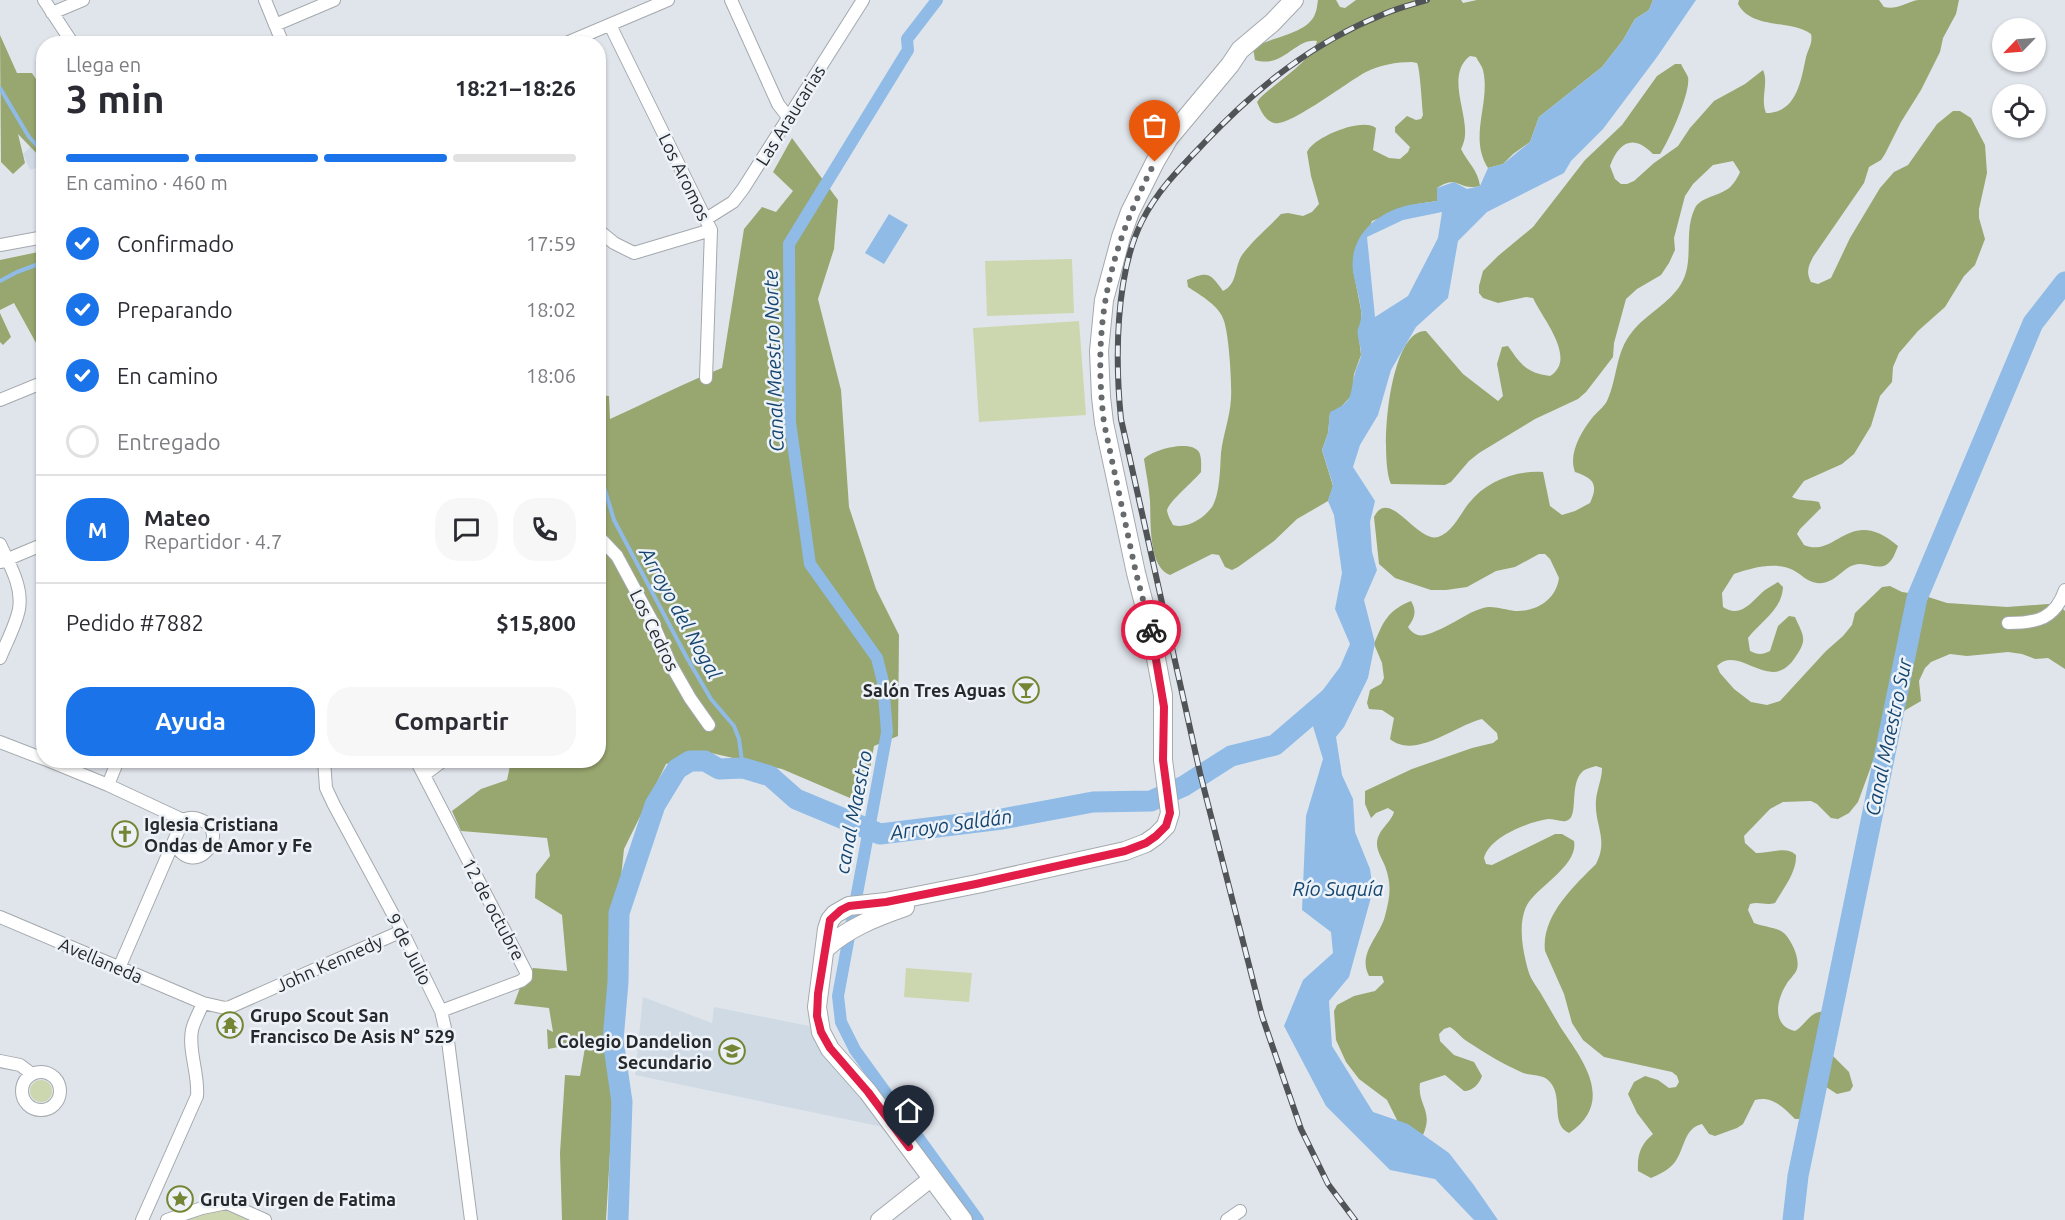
<!DOCTYPE html>
<html lang="es">
<meta charset="utf-8">
<style>
:root{--surface:#fff;--page:#f7f7f7;--text:#2b2b33;--muted:#7c7c81;--line:#e1e1e2;--accent:#1a73e8}
body{margin:0;font-family:Ubuntu,sans-serif;background:var(--page);color:var(--text);height:100vh;display:flex;flex-direction:column;font-size:22px;white-space:nowrap}
*{box-sizing:border-box;margin:0}
p{font-size:20px;color:var(--muted)}
.icon{flex:none;width:33px;height:33px;fill:none;stroke:currentColor;stroke-width:2;stroke-linecap:round;stroke-linejoin:round}
.map{position:relative;flex:1;overflow:hidden}
.drawer{position:absolute;left:36px;top:36px;width:570px;height:732px;display:flex;flex-direction:column;background:var(--surface);border-radius:24px;box-shadow:0 2px 4px #0004}
.drawer>*{flex:none}
.needle{width:39px;rotate:245deg}
.buttons{position:absolute;left:1992px;top:18px;display:grid;gap:12px}
.buttons a{display:grid;place-items:center;width:54px;height:54px;border-radius:50%;background:var(--surface);box-shadow:0 2px 4px #0004;font-size:30px}
.pin{position:absolute;display:grid;place-items:center;width:51px;height:51px;color:#fff;margin:-62px -26px;border-radius:50% 50% 50% 0;rotate:-45deg;box-shadow:0 0 6px #0007}
.pin .icon{rotate:45deg}
.courier{position:absolute;display:grid;place-items:center;width:60px;height:60px;margin:-30px;border:4px solid #e11d48;border-radius:50%;background:#fff;color:#222;box-shadow:0 2px 8px #0007}
.summary em{font-style:normal;font-weight:700}
.summary div{display:flex;flex-direction:column-reverse}
.summary{display:flex;align-items:center;justify-content:space-between;height:102px;padding:0 30px}
h1{font-size:39px;font-weight:700;line-height:45px}
.bar{display:grid;grid-template-columns:repeat(4,1fr);gap:9px 6px;align-content:center;height:72px;padding:0 30px}
.bar i{height:8px;border-radius:4px;background:var(--line)}
.bar .current{background:var(--accent)}
.bar p{grid-column:span 4}
.line{display:flex;align-items:center;gap:15px;padding:0 30px;border-top:2px solid var(--line)}
.line div{flex:1}
.round{display:grid;place-items:center;flex:none;width:63px;height:63px;border-radius:24px;background:var(--page)}
ol{padding:0 30px;list-style:none}
li{display:flex;align-items:center;gap:18px;height:66px}
li p{margin-inline-start:auto}
li .icon{padding:6px;border-radius:50%;background:var(--accent);color:#fff;stroke-width:4}
li:last-child{color:var(--muted)}
li i{width:33px;height:33px;border:3px solid var(--line);border-radius:50%}
.primary-button{display:flex;gap:12px;margin-top:auto;padding:12px 30px}
.primary-button a{flex:1;height:69px;border-radius:24px;background:var(--accent);color:#fff;font-size:24px;font-weight:700;line-height:69px;text-align:center}
.primary-button a+a{background:var(--page);color:var(--text)}
.map>svg:first-child{display:block}
.built{fill:#cfdae5}
.green{fill:#ccd7af}
.forest{fill:#98a66f}
.water{fill:#8fbbe6;fill-rule:evenodd}
.lines{fill:none;stroke-linecap:round;stroke-linejoin:round}
.stream{stroke:#8fbbe6;stroke-width:4}
.canal{stroke:#8fbbe6;stroke-width:12}
.river{stroke:#8fbbe6;stroke-width:21}
.minor-casing{stroke:#a4a9ae;stroke-width:14}
.secondary-casing{stroke:#a4a9ae;stroke-width:18}
.primary-casing{stroke:#a4a9ae;stroke-width:20}
.minor{stroke:#fff;stroke-width:12}
.secondary{stroke:#fff;stroke-width:16}
.primary{stroke:#fff;stroke-width:18}
.rail-casing{stroke:#505456;stroke-width:6}
.rail{stroke:#edf2f8;stroke-width:4;stroke-dasharray:11;stroke-linecap:butt}
.done{stroke:#676b6e;stroke-width:6;stroke-dasharray:0 10.8}
.route{stroke:#e11d48;stroke-width:8}
.labels{text-anchor:middle;dominant-baseline:central;stroke-width:5;stroke-linejoin:round;paint-order:stroke}
.street-label{font-size:18px;fill:#26292b;stroke:#edf2f8}
.poi-label{font-size:18px;font-weight:bold;fill:#26292b;stroke:#edf2f8;text-anchor:start}
.water-label{font-size:20px;font-style:italic;fill:#15456e;stroke:#edf2f8}
</style>
<div class="map">
<svg width="2065" height="1220" viewBox="0 0 2065 1220">
<rect width="100%" height="100%" fill="#e0e5eb"/>
<path class="built" d="M34,143L43,160V166L30,170L23,154Z
M643,997L712,1023L714,1007L809,1026L883,1127L635,1075Z"/>
<path class="green" d="M1072,259L1074,313L987,316L985,261Z
M1079,321L1086,415L979,422L973,328Z
M906,968L972,973L969,1002L904,997Z
M30 1091a11 11 0 1 1 22 0a11 11 0 1 1-22 0Z
M223,1206L258,1220H183Z"/>
<path class="forest" d="M1318,0H1336L1340,7L1345,8L1356,0H1461L1463,3L1477,0H1653L1649,10L1635,19L1623,40L1602,67L1539,117L1530,142L1513,154L1503,164L1488,168C1468,137 1491,103 1483,70C1482,66 1478,61 1476,57L1470,56C1446,74 1467,111 1465,135C1465,139 1463,145 1461,149C1468,163 1478,170 1480,186C1457,191 1459,174 1437,188V201L1417,204L1372,221L1353,269L1361,310V323L1358,330L1361,355L1354,374L1352,395L1341,407L1330,413L1328,433L1322,450L1333,486L1328,501L1297,519L1274,541L1238,567L1232,570L1225,567L1219,555L1212,554L1170,575C1148,567 1151,521 1150,501C1149,487 1146,473 1144,459C1152,450 1190,439 1199,452C1202,458 1201,466 1201,472C1194,481 1167,503 1167,511C1168,516 1171,521 1173,525C1187,529 1203,519 1212,507C1220,494 1220,468 1221,453C1223,435 1230,417 1231,399C1232,382 1229,336 1224,321C1220,306 1200,295 1188,287L1187,280C1209,271 1210,273 1223,291C1238,284 1234,267 1242,255C1253,240 1269,227 1281,214L1288,213L1303,216L1312,212L1319,204L1311,176L1307,152C1314,137 1362,117 1376,128L1373,150L1389,158L1400,159L1408,152L1410,147L1395,132V127L1407,116L1416,120L1421,119L1423,115C1422,105 1420,68 1417,63L1412,62C1396,62 1380,65 1366,72C1350,80 1288,128 1274,123C1265,121 1260,109 1257,102L1260,98C1275,83 1313,60 1317,41C1296,37 1283,69 1255,60L1253,48C1270,37 1308,34 1315,14C1317,10 1317,5 1318,0Z
M1739,0H1879L1884,7C1898,10 1906,2 1918,0C1931,0 1946,0 1959,0L1956,14L1943,38L1940,52L1921,90L1901,122L1885,154L1881,160L1869,167L1864,183L1813,257C1808,267 1806,272 1811,282L1818,284L1831,278L1850,238L1880,188L1894,172L1908,165L1937,124L1953,111H1960L1971,118L1985,145L1987,173L1979,209V218L1985,239L1975,265L1964,276L1945,307L1918,331L1899,353L1893,367L1892,382L1880,396L1871,426L1854,454L1842,464L1804,481L1792,497C1801,502 1809,499 1819,502L1821,508L1800,529L1797,534L1804,545C1836,559 1850,504 1898,546C1895,553 1893,561 1886,565C1877,570 1864,561 1854,565C1841,569 1834,585 1817,583C1807,582 1801,574 1793,570C1775,561 1751,568 1734,574L1722,593L1723,607C1741,619 1752,601 1765,590C1769,587 1774,585 1778,582L1783,587C1782,610 1761,621 1748,638L1750,651C1758,655 1762,655 1770,651L1778,626L1789,616L1795,617C1803,635 1808,639 1796,656C1771,697 1740,643 1717,666L1720,673L1734,689L1751,702L1767,705L1780,701L1826,651L1843,636L1852,625L1855,613L1882,587L1890,586L1902,592L1922,595L1947,603L2007,607L2048,604L2061,607L2065,611V669L2048,658L2035,659L2022,654L2008,652L1967,656L1950,654L1931,662L1925,668L1919,681L1921,701L1885,722L1880,742L1858,802L1849,813L1838,819L1831,818L1817,804L1811,801L1783,802L1770,809L1744,836L1745,843L1756,853C1770,854 1786,845 1796,855C1797,872 1783,889 1775,903C1766,906 1759,901 1750,904L1748,910L1754,923C1763,927 1778,927 1785,934C1792,942 1800,958 1797,969C1795,975 1789,979 1786,985C1776,1001 1772,1026 1795,1031C1806,1025 1810,1010 1825,1012L1831,1026L1830,1053L1849,1072L1853,1086L1850,1091L1837,1094L1820,1083C1799,1086 1812,1107 1801,1119H1795C1784,1108 1772,1095 1755,1100L1743,1124L1737,1128L1715,1136L1709,1134L1702,1124C1684,1128 1685,1148 1675,1162C1669,1170 1660,1174 1651,1178L1638,1171C1637,1154 1641,1144 1653,1134L1637,1113L1628,1094L1634,1082L1645,1076L1658,1080L1669,1088L1676,1087L1679,1082L1677,1076L1672,1072L1604,1057L1583,1040L1572,1023L1564,994L1545,951C1541,916 1574,886 1596,864C1609,839 1594,825 1596,800C1597,789 1602,779 1602,768L1596,766C1592,767 1586,769 1583,771C1568,784 1580,818 1566,821C1561,822 1554,819 1548,819C1528,822 1489,837 1484,858L1486,864L1492,865L1555,834H1562L1574,841C1579,865 1537,887 1527,905C1517,924 1523,953 1529,973C1531,979 1536,986 1540,992C1547,1004 1554,1016 1561,1028C1584,1062 1615,1102 1569,1133C1549,1124 1565,1095 1548,1080C1542,1074 1529,1076 1521,1072C1503,1064 1485,1053 1468,1042C1461,1038 1457,1031 1450,1027L1444,1029L1439,1034L1440,1041L1454,1055L1474,1062L1482,1076C1479,1084 1473,1091 1464,1091L1445,1075L1420,1083C1417,1105 1434,1110 1423,1135L1400,1126L1387,1100L1359,1079L1346,1062L1336,1040L1334,1011L1337,1005L1354,996L1375,991L1384,982L1382,976H1369C1357,954 1380,936 1385,916C1390,897 1392,885 1385,866C1382,859 1377,851 1377,844C1377,830 1391,823 1394,812L1388,808L1376,813L1371,818L1365,804V791L1412,769L1472,748L1493,743L1498,739L1497,733L1482,719C1456,725 1415,760 1390,739L1394,718L1382,710L1369,709L1367,703L1370,690L1381,684L1384,678L1382,663L1374,644C1383,622 1388,610 1411,601C1417,611 1415,618 1408,627C1416,639 1425,636 1436,631C1452,625 1466,613 1483,608C1492,605 1505,610 1515,611C1536,612 1556,600 1559,578L1550,559L1545,554H1539L1515,567L1496,571L1467,587L1446,590H1431L1395,578L1379,564L1374,517C1389,486 1417,543 1438,537C1453,532 1460,514 1469,503C1486,481 1516,470 1543,472L1550,506L1562,515L1575,511L1590,503C1599,484 1593,478 1575,472C1568,454 1581,432 1592,418C1597,412 1604,407 1607,401C1618,377 1615,353 1632,332C1646,314 1669,304 1681,284C1695,261 1683,232 1695,208C1700,198 1717,196 1726,190C1732,187 1737,179 1740,172L1733,161L1713,165L1693,184L1685,196L1674,238L1675,250L1669,263L1661,275L1637,289L1626,299L1614,343L1613,357L1586,392L1578,399L1535,419L1479,453L1469,461L1451,482L1445,485L1391,484C1379,459 1388,329 1426,331L1463,374L1498,401L1503,396L1497,364L1502,347L1508,346C1521,365 1527,373 1550,376C1578,359 1542,318 1533,298L1526,297L1498,303L1483,298L1479,293V286L1483,271L1498,256L1533,227L1585,160L1622,125L1657,76L1675,64H1681C1683,68 1686,73 1688,77C1691,92 1669,141 1660,154H1653C1634,134 1619,141 1610,166L1615,179L1621,184H1627L1634,181L1654,163L1678,146L1690,128L1714,101L1745,84L1763,70C1769,83 1760,98 1766,113C1797,113 1801,80 1806,57C1808,49 1813,43 1811,34C1790,19 1752,30 1738,4Z
M0,35L17,73H32L43,90V160L18,134L25,163L13,174L1,162Z
M792,138L838,200L834,249L818,299L841,390L849,507L876,589L899,635L898,736L874,746L864,804L782,769L711,753L666,764L624,849L610,983L612,1119L606,1220H562L560,1153L565,1075L580,1076L586,1042L548,1049L547,1029L553,1032L549,1008L514,1004L521,985L533,968L567,971L562,915L535,898L536,874L550,856L547,838L461,831L452,811L481,789L507,780L511,761L598,760V535L601,533L598,524L599,395L609,396L610,419C648,402 684,383 722,368L744,229L762,207L776,212L793,191L773,172Z
M43,251L44,349L41,352L14,303L0,310V260Z
M0,313L11,337L3,345L0,342Z"/>
<path class="water" d="M1653,0H1696L1657,57L1603,129L1571,161L1564,173L1487,212L1458,241L1448,298L1416,327L1391,370L1378,415L1360,445L1353,467L1375,501L1370,522L1372,552L1377,570L1364,600L1375,643L1368,678L1344,727L1336,737L1342,775L1353,799L1355,832L1370,869L1373,890L1349,977L1329,1001L1332,1046L1373,1112L1408,1124L1449,1153L1473,1184L1498,1220H1474L1435,1179L1390,1170L1326,1106L1284,1026L1303,980L1333,953L1331,932L1302,910L1306,816L1323,759L1308,710L1340,667L1350,644L1335,609L1342,573L1334,515L1328,501L1333,485L1322,450L1328,433L1330,412C1355,401 1349,395 1355,373C1356,367 1360,362 1361,356C1362,347 1356,337 1358,329C1360,323 1362,318 1361,311C1360,298 1355,284 1353,271C1349,237 1375,214 1405,206C1416,203 1426,203 1437,201V188L1454,182L1467,189L1480,186L1488,168L1503,164L1530,142L1539,117L1602,67L1623,40L1635,19L1649,10ZM1442,212L1438,238L1408,296L1375,317L1367,237L1403,220Z
M889,214L908,225L884,264L865,253Z"/>
<g class="lines">
<path class="stream" d="M0,88L29,137L44,153
M0,281L17,272L44,262
M598,467L614,520L687,658L711,699L734,726L739,739L743,768"/>
<path class="canal" d="M937,0L907,39L908,50L789,244L790,422L810,564L877,658L883,682L887,732L838,996L841,1022L855,1050L978,1220"/>
<path class="river" d="M618,1220L622,1102L613,1040L618,982L619,913L655,805L677,769L690,761H705L719,769L743,768L770,776L796,799L880,834L1002,819L1093,802L1151,801L1184,786L1231,756L1275,745L1331,697
M1793,1220L1798,1176L1917,598L2033,323L2065,282"/>
<g class="minor-casing">
<path id="minor" d="M44,0L73,44
M265,0L283,44
M731,0L778,104L788,117
M52,13L83,0
M275,25L334,0
M610,25L711,230L706,378
M564,44L668,0
M706,219L733,202L743,189L863,0
M598,230L614,243L634,253L711,230
M0,245L44,237
M0,400L44,382
M598,536L617,556L651,619L670,663L690,698L709,725
M0,544C9,564 23,586 19,609C16,625 6,643 0,658
M1,562L44,544
M2008,623C2037,623 2055,619 2065,590
M0,742L44,759
M47,760L108,785L183,820
M324,760L326,788L334,805L402,931L441,1011L448,1041L471,1220
M416,760L526,972V977L521,981L441,1011
M424,775L444,760
M108,785L118,760
M174,842C193,882 233,833 201,820C195,817 189,817 183,820
M0,917L203,1003
M119,968L183,820
M0,1061L20,1065L32,1074
M22 1091a19 19 0 1 1 38 0a19 19 0 1 1-38 0Z
M142,1220L197,1096C199,1074 188,1051 192,1030C194,1021 200,1011 203,1003L225,1008L230,1007L402,931
M167,1220L202,1208L227,1203L265,1220
M1227,1220L1240,1211"/>
</g>
<g class="secondary-casing">
<path id="secondary" d="M879,1220L932,1178"/>
</g>
<g class="primary-casing">
<path id="primary" d="M825,949C848,928 876,917 905,907
M963,1220L868,1092L830,1049L821,1032L817,1007L827,929L830,920L835,914L849,906L886,902L977,884L1125,851L1146,843L1156,836L1166,826L1170,813L1163,760V695L1150,627L1136,573L1104,423L1101,397L1099,351L1104,300L1121,237L1130,212L1155,162L1169,138L1230,65L1240,50L1272,23L1294,0"/>
</g>
<use href="#minor" class="minor"/>
<use href="#secondary" class="secondary"/>
<use href="#primary" class="primary"/>
<g class="rail-casing">
<path id="rail" d="M1355,1220L1328,1184L1301,1129L1262,1016L1200,773L1121,419C1115,360 1115,275 1142,221C1157,191 1181,167 1204,143C1257,87 1312,43 1384,14C1398,8 1413,4 1427,0"/>
</g>
<use href="#rail" class="rail"/>
</g>
<g class="lines">
<path class="done" d="M1151,630L1136,573L1104,423C1092,323 1109,250 1155,162"/>
<path class="route" d="M909,1147L868,1092L830,1048L821,1032L817,1016L818,994L830,920L841,910L849,906L886,902L976,884L1125,851L1146,843L1156,836L1166,826L1170,813L1163,760L1164,707L1151,630"/>
</g>
<defs>
<g id="bar-ring" transform="scale(1.35)"><circle r="9.5" fill="#edf2f8" stroke="#748534" stroke-width="1.5"/><path d="M-6-5H6L.8 .8V4.5H3.5V6h-7V4.5H-.8V.8Z" fill="#748534"/></g>
<g id="church-ring" transform="scale(1.35)"><circle r="9.5" fill="#edf2f8" stroke="#748534" stroke-width="1.5"/><path d="M-1.2-6h2.4v3.5h3.3v2.4h-3.3V6h-2.4V-.1h-3.3v-2.4h3.3Z" fill="#748534"/></g>
<g id="temple-ring" transform="scale(1.35)"><circle r="9.5" fill="#edf2f8" stroke="#748534" stroke-width="1.5"/><path d="M0-6L5-2H3V0L6.5 2.5H4V6H1.5V3h-3V6H-4V2.5H-6.5L-3 0V-2H-5Z" fill="#748534"/></g>
<g id="school-ring" transform="scale(1.35)"><circle r="9.5" fill="#edf2f8" stroke="#748534" stroke-width="1.5"/><path d="M0-5L7-2L0 1L-7-2ZM-4 1L0 2.5L4 1V4Q0 6-4 4Z" fill="#748534"/></g>
<g id="sight-ring" transform="scale(1.35)"><circle r="9.5" fill="#edf2f8" stroke="#748534" stroke-width="1.5"/><path d="M0-6L1.8-2.2L6-1.7L2.9 1.2L3.7 5.4L0 3.3L-3.7 5.4L-2.9 1.2L-6-1.7L-1.8-2.2Z" fill="#748534"/></g>
</defs>
<g fill-rule="evenodd">
<use href="#bar-ring" x="1026" y="690"/>
<use href="#church-ring" x="125" y="834"/>
<use href="#temple-ring" x="230" y="1025"/>
<use href="#school-ring" x="732" y="1051"/>
<use href="#sight-ring" x="180" y="1199"/>
</g>
<g class="labels">
<g class="street-label">
<text transform="translate(790 115) rotate(-58)">Las Araucarias</text>
<text transform="translate(685 177) rotate(64)">Los Aromos</text>
<text transform="translate(655 630) rotate(64)">Los Cedros</text>
<text transform="translate(494 909) rotate(62)">12 de octubre</text>
<text transform="translate(410 949) rotate(63)">9 de Julio</text>
<text transform="translate(101 960) rotate(23)">Avellaneda</text>
<text transform="translate(329 963) rotate(-24)">John Kennedy</text>
</g>
<g class="poi-label">
<text x="1006" y="690" text-anchor="end">Salón Tres Aguas</text>
<text x="144" y="824">Iglesia Cristiana<tspan x="144" dy="21">Ondas de Amor y Fe</tspan></text>
<text x="250" y="1015">Grupo Scout San<tspan x="250" dy="21">Francisco De Asis N° 529</tspan></text>
<text x="712" y="1041" text-anchor="end">Colegio Dandelion<tspan x="712" dy="21">Secundario</tspan></text>
<text x="200" y="1199">Gruta Virgen de Fatima</text>
</g>
<g class="water-label">
<text transform="translate(773 361) rotate(-92)">Canal Maestro Norte</text>
<text transform="translate(681 613) rotate(61)">Arroyo del Nogal</text>
<text transform="translate(1888 737) rotate(-78)">Canal Maestro Sur</text>
<text transform="translate(853 812) rotate(-79)">canal Maestro</text>
<text transform="translate(951 824) rotate(-8)">Arroyo Saldán</text>
<text x="1338" y="888">Río Suquía</text>
</g>
</g>
</svg>
<div class="buttons">
<a><svg class="needle" viewBox="-14 -14 28 28"><path d="M0-13l5 13h-10z" fill="#e53935"/><path d="M0 13l5-13h-10z" fill="#7c7c81"/></svg></a>
<a><svg class="icon" aria-label="locate" viewBox="0 0 24 24"><circle cx="12" cy="12" r="6"/><path d="M12 2v4M12 18v4M2 12h4M18 12h4"/></svg></a>
</div>
<div class="pin" style="left:1155px;top:162px;background:#ea580c"><svg class="icon" aria-label="bag" viewBox="0 0 24 24"><path d="M5 8h14l-1 12H6zM9 8a3 3 0 0 1 6 0"/></svg></div>
<div class="pin" style="left:909px;top:1147px;background:#1f2937"><svg class="icon" aria-label="home" viewBox="0 0 24 24"><path d="M3 11l9-7 9 7M6 9v11h12V9"/></svg></div>
<div class="courier" style="left:1151px;top:630px"><svg class="icon" aria-label="bike" viewBox="0 0 24 24"><circle cx="6" cy="16" r="4"/><circle cx="18" cy="16" r="4"/><path d="M6 16l4-8h5l3 8M10 8l3 8H6M13 5h3"/></svg></div>
<section class="drawer">
<div class="summary"><div><h1>3 min</h1><p>Llega en</p></div><em>18:21–18:26</em></div>
<div class="bar"><i class="current"></i><i class="current"></i><i class="current"></i><i></i><p>En camino · 460 m</p></div>
<ol>
<li><svg class="icon" aria-label="check" viewBox="0 0 24 24"><path d="M5 12l5 5 9-10"/></svg>Confirmado<p>17:59</p></li>
<li><svg class="icon" aria-label="check" viewBox="0 0 24 24"><path d="M5 12l5 5 9-10"/></svg>Preparando<p>18:02</p></li>
<li><svg class="icon" aria-label="check" viewBox="0 0 24 24"><path d="M5 12l5 5 9-10"/></svg>En camino<p>18:06</p></li>
<li><i></i>Entregado</li>
</ol>
<div class="line" style="height:108px"><b class="round" style="background:var(--accent);color:#fff">M</b><div><b>Mateo</b><p>Repartidor · 4.7</p></div><a class="round"><svg class="icon" aria-label="chat" viewBox="0 0 24 24"><path d="M4 5h16v11H9l-5 4z"/></svg></a><a class="round"><svg class="icon" aria-label="phone" viewBox="0 0 24 24"><path d="M5 4h4l2 5-3 2q2 4 5 5l2-3 5 2v4C11 20 4 13 5 4z"/></svg></a></div>
<div class="line" style="height:78px"><div>Pedido #7882</div><b>$15,800</b></div>
<div class="primary-button"><a>Ayuda</a><a>Compartir</a></div>
</section>
</div>
